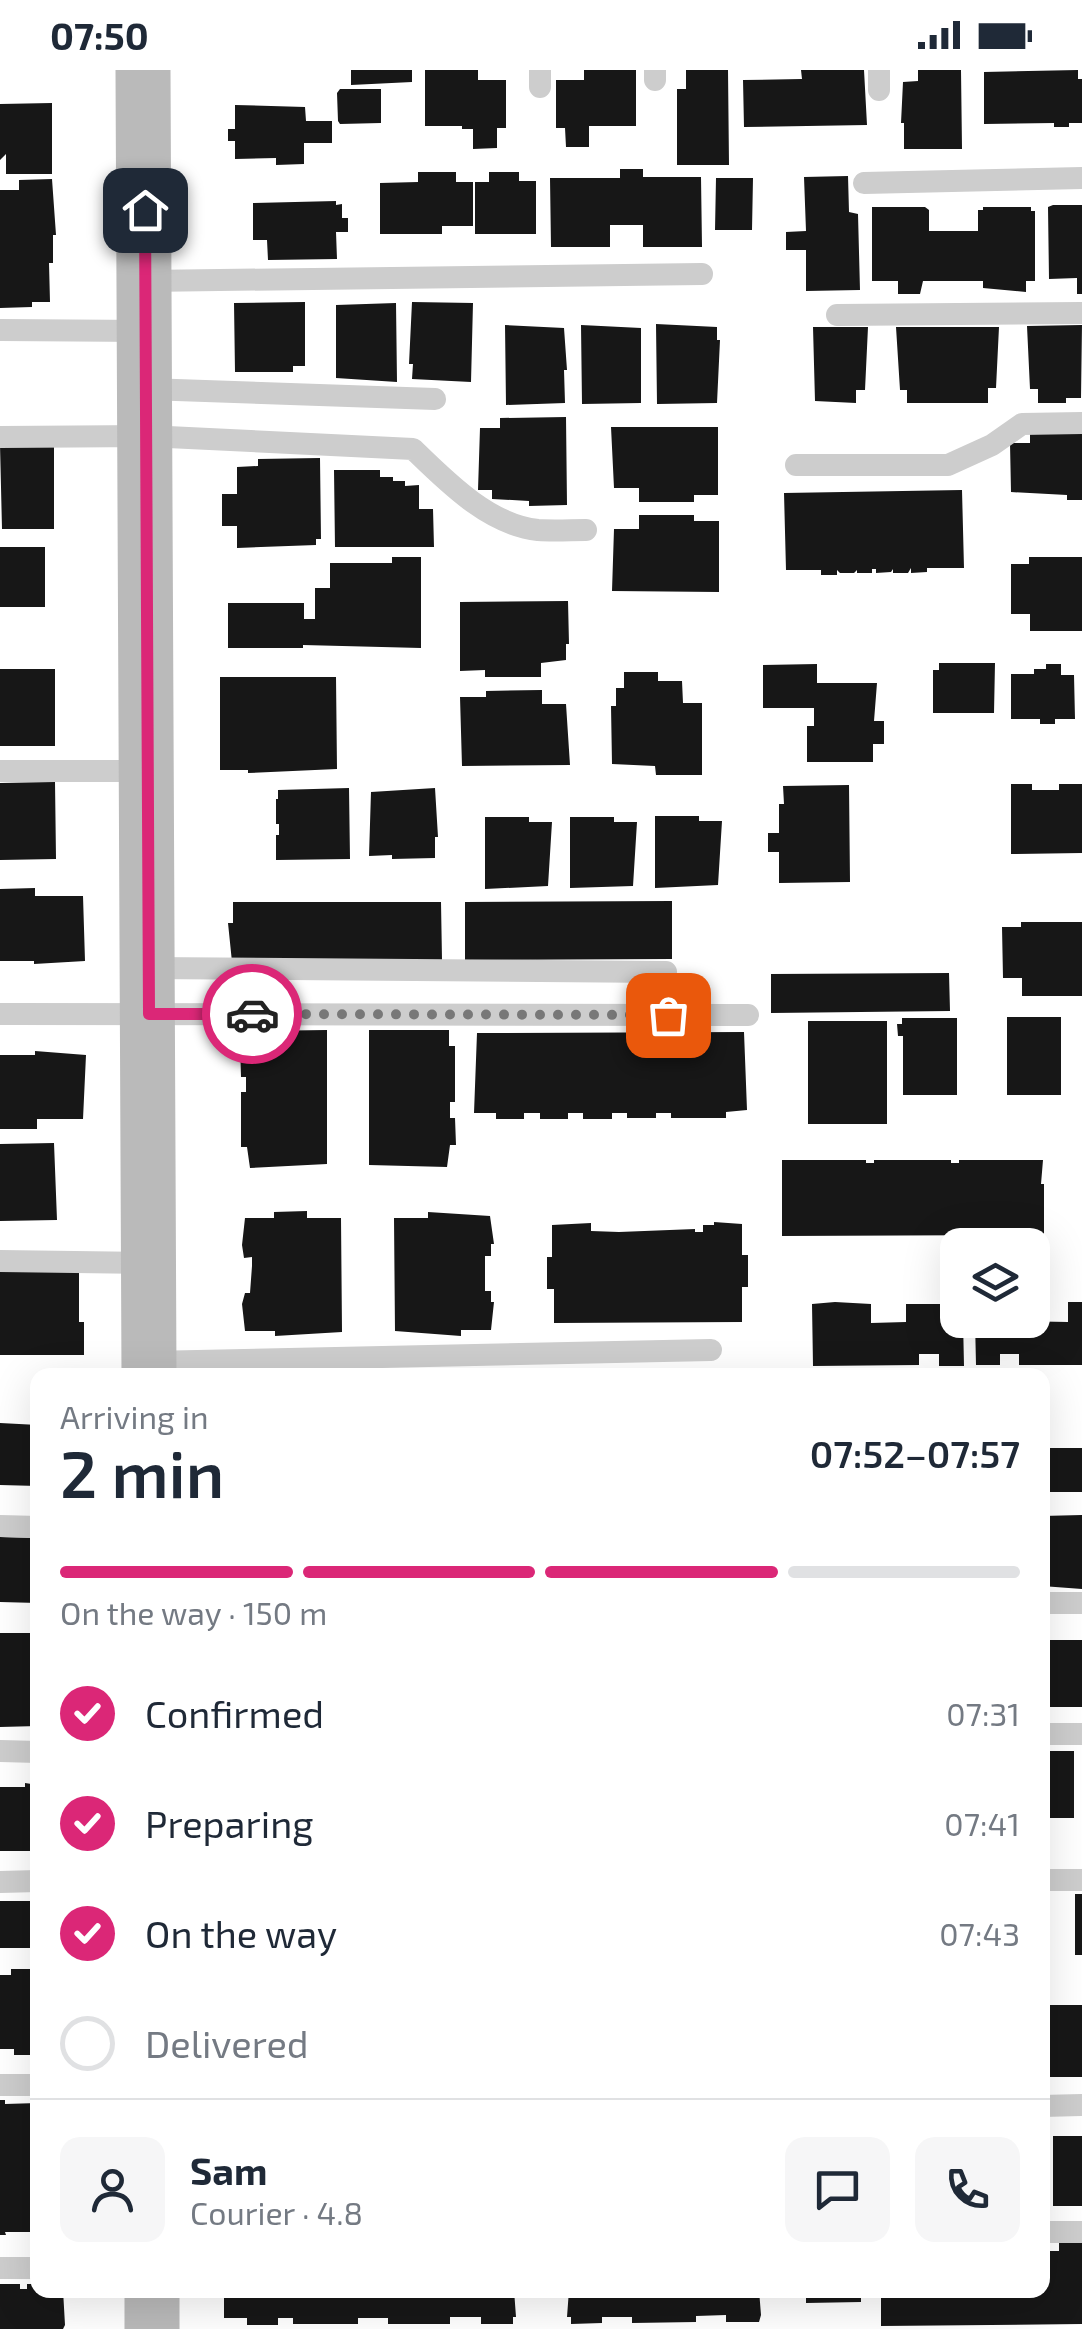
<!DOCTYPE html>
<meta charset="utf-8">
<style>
:root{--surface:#fff;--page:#f6f6f7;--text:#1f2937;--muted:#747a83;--line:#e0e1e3;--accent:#db2777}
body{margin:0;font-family:"Exo 2",sans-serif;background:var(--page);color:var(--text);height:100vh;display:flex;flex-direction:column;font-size:38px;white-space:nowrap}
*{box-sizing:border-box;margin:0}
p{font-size:32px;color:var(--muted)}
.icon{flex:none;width:55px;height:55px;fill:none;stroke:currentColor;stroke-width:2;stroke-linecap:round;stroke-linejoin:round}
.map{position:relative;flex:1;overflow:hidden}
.side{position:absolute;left:30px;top:1298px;width:1020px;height:930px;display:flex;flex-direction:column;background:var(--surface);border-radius:20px;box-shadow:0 10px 40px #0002}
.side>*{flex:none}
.buttons{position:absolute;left:940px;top:1158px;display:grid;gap:20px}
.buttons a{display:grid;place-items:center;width:110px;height:110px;border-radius:20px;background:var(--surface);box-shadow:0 10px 40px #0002;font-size:50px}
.pin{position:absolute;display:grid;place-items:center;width:85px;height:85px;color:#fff;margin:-42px;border-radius:20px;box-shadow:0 5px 15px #0006}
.courier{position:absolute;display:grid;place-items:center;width:100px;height:100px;margin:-50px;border:8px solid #db2777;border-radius:50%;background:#fff;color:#222;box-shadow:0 2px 12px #0007}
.summary em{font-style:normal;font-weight:600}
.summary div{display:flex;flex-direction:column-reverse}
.summary{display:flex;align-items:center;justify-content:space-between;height:170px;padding:0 30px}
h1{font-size:65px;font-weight:600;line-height:75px}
.bar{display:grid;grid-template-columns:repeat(4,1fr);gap:15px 10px;align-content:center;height:120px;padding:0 30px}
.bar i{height:12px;border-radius:8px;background:var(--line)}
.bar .current{background:var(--accent)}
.bar p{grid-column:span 4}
.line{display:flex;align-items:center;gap:25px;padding:0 30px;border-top:2px solid var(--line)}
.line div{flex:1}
.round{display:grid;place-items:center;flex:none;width:105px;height:105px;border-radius:20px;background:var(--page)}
ol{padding:0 30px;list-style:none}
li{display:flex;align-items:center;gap:30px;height:110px}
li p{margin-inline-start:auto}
li .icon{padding:10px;border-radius:50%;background:var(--accent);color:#fff;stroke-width:4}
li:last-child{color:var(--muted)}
li i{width:55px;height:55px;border:5px solid var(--line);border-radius:50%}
.status{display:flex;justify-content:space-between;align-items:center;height:70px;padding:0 50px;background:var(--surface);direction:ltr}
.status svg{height:28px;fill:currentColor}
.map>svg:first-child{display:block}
.building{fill:#171717}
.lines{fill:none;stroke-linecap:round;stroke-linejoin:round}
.lane{stroke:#cdcdcd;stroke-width:22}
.secondary{stroke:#bababa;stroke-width:55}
.done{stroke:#787878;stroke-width:10;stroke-dasharray:0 18}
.route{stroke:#db2777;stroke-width:12}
</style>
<div class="status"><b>07:50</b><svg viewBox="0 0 49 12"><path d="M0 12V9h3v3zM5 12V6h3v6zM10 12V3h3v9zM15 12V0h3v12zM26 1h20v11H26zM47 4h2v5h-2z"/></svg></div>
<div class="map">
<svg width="1082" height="2259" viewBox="0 0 1082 2259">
<rect width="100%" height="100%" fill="#fff"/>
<path class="building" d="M351,0H412V12L351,15Z
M425,0H478V10H506V58H497V78L473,79V59H462V56H425Z
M584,0H636V56H589V77H566L565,58H556V10H584Z
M686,0H728L729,95H677V19H686Z
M801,0H864L867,55L744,57L743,10L802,9Z
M918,0H961L962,79H904V53H901L903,12L918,11Z
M1078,0V9H1082V53H1069V57H1054V53L984,54V2Z
M340,19H381V53L340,54L338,51L337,23Z
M52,33V104H6V84L0,90V34Z
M235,35L305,37L306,51H332V73H304V94L276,95V88L235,89V71H228V59H235Z
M620,99H643V107H701L702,177H643V155H610V177H551L550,108H620Z
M418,102H456V112H473V156H442V164H380V113L418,112Z
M489,102H519V111H536V164H475V112H489Z
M848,106L849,142L858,144L860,220L806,221V180H786V162L806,161L804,107Z
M716,108H753L752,160H715Z
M52,109L56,165H53V193H49L50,232H32V237L0,238V120H19V110Z
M336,131V135L342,134V148H348V162H336L337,189L268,190L267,170H253V133Z
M1053,135H1082V224H1077V208L1049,209L1048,137Z
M872,137H925L929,140V161H978V140H983V137H1031V141H1035V211H1026V222L983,218V211H923L920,224H898V211H872Z
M305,232V296H293V302H235L234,233Z
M412,232L473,233L471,312L412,309L413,294H409Z
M396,233L397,312L336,308V235Z
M656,254L717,257V270H720L717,333L657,334Z
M505,255L564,258L567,300H564L565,333L506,335Z
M581,255L641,258V333L582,334Z
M1082,255L1081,328H1066V333H1038V319H1030L1027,256Z
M813,257H868L865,320H856V333L815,331Z
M896,257H999L996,318H988V333H907V320H900Z
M566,347L567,435L529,436V431L492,429V420H478L480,358H500V348Z
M611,357H718V425H694V432H639V418H614Z
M1082,357V430H1067V425L1011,422L1010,373H1030V358Z
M0,375H54V459H2Z
M320,388L321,469H316V475L237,478V456H222V424H237V397L258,396V389Z
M334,400H380V407H393V411H405V416L419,415V439H433L434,477H335Z
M962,420L964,498H927V502L911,503V498L908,503H893V499L891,502L876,503V499H872V503H857V500L854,503H840L837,500V505H821V500H786L784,423Z
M639,445H694V451H719V522L612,521L614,459H639Z
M0,477H45V537H0Z
M392,487H421V578L303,575V578H228V533H304V549H315V518H330V493H392Z
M1029,487H1082V561H1030V544H1011V494H1029Z
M568,531L569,574H566V590L541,593V607H485V600L460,601V532Z
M939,593H995L994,643H933V600H939Z
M817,594V613H877L874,651H884V674H873V692H807V656H814V638H763V595Z
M1046,594H1061V605H1074L1075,649H1055V654H1040V649H1011V604H1034V599H1046Z
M0,599H55V676H0Z
M624,602H658V611H682L683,633H702V705H656L655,696L612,694L611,636H616V618H624Z
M220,607H336L337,699L248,703V700H220Z
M542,620V634H566L570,695L462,696L460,627H486V621Z
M55,712L56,789L0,790V713Z
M1011,714H1032V720H1059V714H1082V783L1011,784Z
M849,715L850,812L779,813V782H768V763H779V734H784L783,716Z
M349,718L350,789L276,790V765H279V754H276V729H278V720Z
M435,718L438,767H435V788L392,789V785L369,786L371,722Z
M655,746H699V751H722L718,815L655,818Z
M485,747H529V752H552L548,816L485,819Z
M570,747H614V752H637L633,816L570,818Z
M35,818V826H83L85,891L34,894V891H0V819Z
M672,831V889L465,890V832Z
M233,832H441L442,890L232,892L228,853H233Z
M1021,852H1082V926H1022V908H1003L1002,857H1021Z
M949,903L950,941L771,943V904Z
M1007,947H1061V1025H1007Z
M902,948H957V1025H903V966H898L897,954H902Z
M808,951H887V1054H808Z
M327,960V1094L250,1098L247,1077H241V1022H246V1007H241L240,972H246V961Z
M369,960H449V976H455V1032H450V1048H455L456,1075H450L447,1097L369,1095Z
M744,962L747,1040L726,1042V1048H671V1043H656V1048H627V1043H612V1049H583V1043H568V1049H540V1043H524V1049H496V1043H474L477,963Z
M35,981L86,985L83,1049H37V1059H0V985H35Z
M54,1073L57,1150L0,1151V1074Z
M782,1090H866V1093H874V1090H951V1093H959V1090H1043L1041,1114H1044V1165L782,1166Z
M307,1141V1148H341L342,1262L275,1266V1261H245L242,1234L245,1223H250L252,1196V1187L244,1188L242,1175L245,1148H274V1142Z
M428,1142L490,1146L494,1174H491V1186H485V1221H491V1232H494L491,1260H461V1266L395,1261L394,1148H428Z
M714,1152L742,1154V1185H748V1217H742V1252L554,1253V1219H547V1187H552V1155L591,1153V1161L619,1162L695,1159V1162H703V1155H714Z
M0,1201H79V1252H84V1285H0Z
M835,1232L871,1234V1253L906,1252V1234H958V1250H963L964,1296H939V1284H919V1295L813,1296L812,1234Z
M1068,1232H1082V1295H1019V1284H1000V1295H976L975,1250L1068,1252Z
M1042,1335H1049V1378H1082V1422H1042Z
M0,1353L38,1355V1416L0,1415Z
M1082,1445V1519L1042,1516V1446Z
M0,1467L38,1468V1533L0,1532Z
M0,1563H38V1656L0,1657Z
M1042,1570H1082V1637H1042Z
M1042,1681H1074V1748H1042Z
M25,1713L38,1715V1781H0V1717H25Z
M1075,1824H1082V1885H1075Z
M0,1831H38V1878H0Z
M11,1899H38V1985H14V1979H0V1905H11Z
M1042,1935H1082V2007H1042Z
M0,2030H5V2034L38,2033V2162H5L6,2165H0Z
M1053,2066H1082V2136H1053Z
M1059,2173H1082V2254L881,2256V2220H1042V2181H1059Z
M0,2214H20V2219H27V2214H38V2220H63L65,2255L63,2259H0Z
M224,2220H514L516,2247H513V2254H481V2247H450V2254H388V2248H358V2254H293V2248H278V2255H247V2248H224Z
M569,2220H759L761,2245L759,2252H726V2245L696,2246V2252L632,2253V2247H602V2253L571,2254V2247H567Z
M784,2220H861V2232L806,2233V2224H784Z"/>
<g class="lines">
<path class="lane" d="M540,0V17
M655,0V10
M879,20V0
M864,113L1082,108
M146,211L702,204
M837,245L1082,243
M0,260L146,261
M147,319L435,329
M0,367L147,366L413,379C447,412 489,455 538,460C554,461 571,460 586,460
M796,395H948L992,375L1022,354L1082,353
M0,701H148
M148,898L666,902
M0,944L748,945
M0,1191L149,1193
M150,1292L711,1280
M0,1456L38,1457
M1042,1533H1082
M1042,1664H1082
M0,1681L38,1682
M1042,1810H1082
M0,1812L38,1811
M0,2015H38
M1042,2036L1082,2035
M1042,2162H1082
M0,2198H38"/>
<path class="secondary" d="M143,0L149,1305
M152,2220V2259"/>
</g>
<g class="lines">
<path class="done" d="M252,944L668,945"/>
<path class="route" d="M145,140L149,944H252"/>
</g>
</svg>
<div class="buttons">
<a><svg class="icon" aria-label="layers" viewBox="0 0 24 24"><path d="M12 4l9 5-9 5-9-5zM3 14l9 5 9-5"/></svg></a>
</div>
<div class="pin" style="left:668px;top:945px;background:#ea580c"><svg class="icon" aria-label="bag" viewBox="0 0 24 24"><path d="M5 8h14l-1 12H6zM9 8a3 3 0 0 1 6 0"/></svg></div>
<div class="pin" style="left:145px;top:140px;background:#1f2937"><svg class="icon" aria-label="home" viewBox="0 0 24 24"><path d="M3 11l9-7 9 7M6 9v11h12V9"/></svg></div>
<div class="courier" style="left:252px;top:944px"><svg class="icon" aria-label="car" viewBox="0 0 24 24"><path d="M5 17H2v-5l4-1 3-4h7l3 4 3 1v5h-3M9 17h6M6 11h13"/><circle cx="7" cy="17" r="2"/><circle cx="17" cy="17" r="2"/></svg></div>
<section class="side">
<div class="summary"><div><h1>2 min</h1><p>Arriving in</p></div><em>07:52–07:57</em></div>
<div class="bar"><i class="current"></i><i class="current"></i><i class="current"></i><i></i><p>On the way · 150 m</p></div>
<ol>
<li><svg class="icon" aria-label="check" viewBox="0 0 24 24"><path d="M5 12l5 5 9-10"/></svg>Confirmed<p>07:31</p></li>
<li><svg class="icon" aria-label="check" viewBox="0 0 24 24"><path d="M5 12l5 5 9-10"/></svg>Preparing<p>07:41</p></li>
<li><svg class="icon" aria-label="check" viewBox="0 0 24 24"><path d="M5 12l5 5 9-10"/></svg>On the way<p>07:43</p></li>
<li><i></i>Delivered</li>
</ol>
<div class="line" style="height:180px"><a class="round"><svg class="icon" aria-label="person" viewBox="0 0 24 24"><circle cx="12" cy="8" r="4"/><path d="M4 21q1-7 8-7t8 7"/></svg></a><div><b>Sam</b><p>Courier · 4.8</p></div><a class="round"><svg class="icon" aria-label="chat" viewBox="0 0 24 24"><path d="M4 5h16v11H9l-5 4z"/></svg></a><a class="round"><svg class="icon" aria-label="phone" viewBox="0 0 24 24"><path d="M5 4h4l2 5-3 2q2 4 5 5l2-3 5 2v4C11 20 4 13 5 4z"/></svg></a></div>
</section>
</div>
